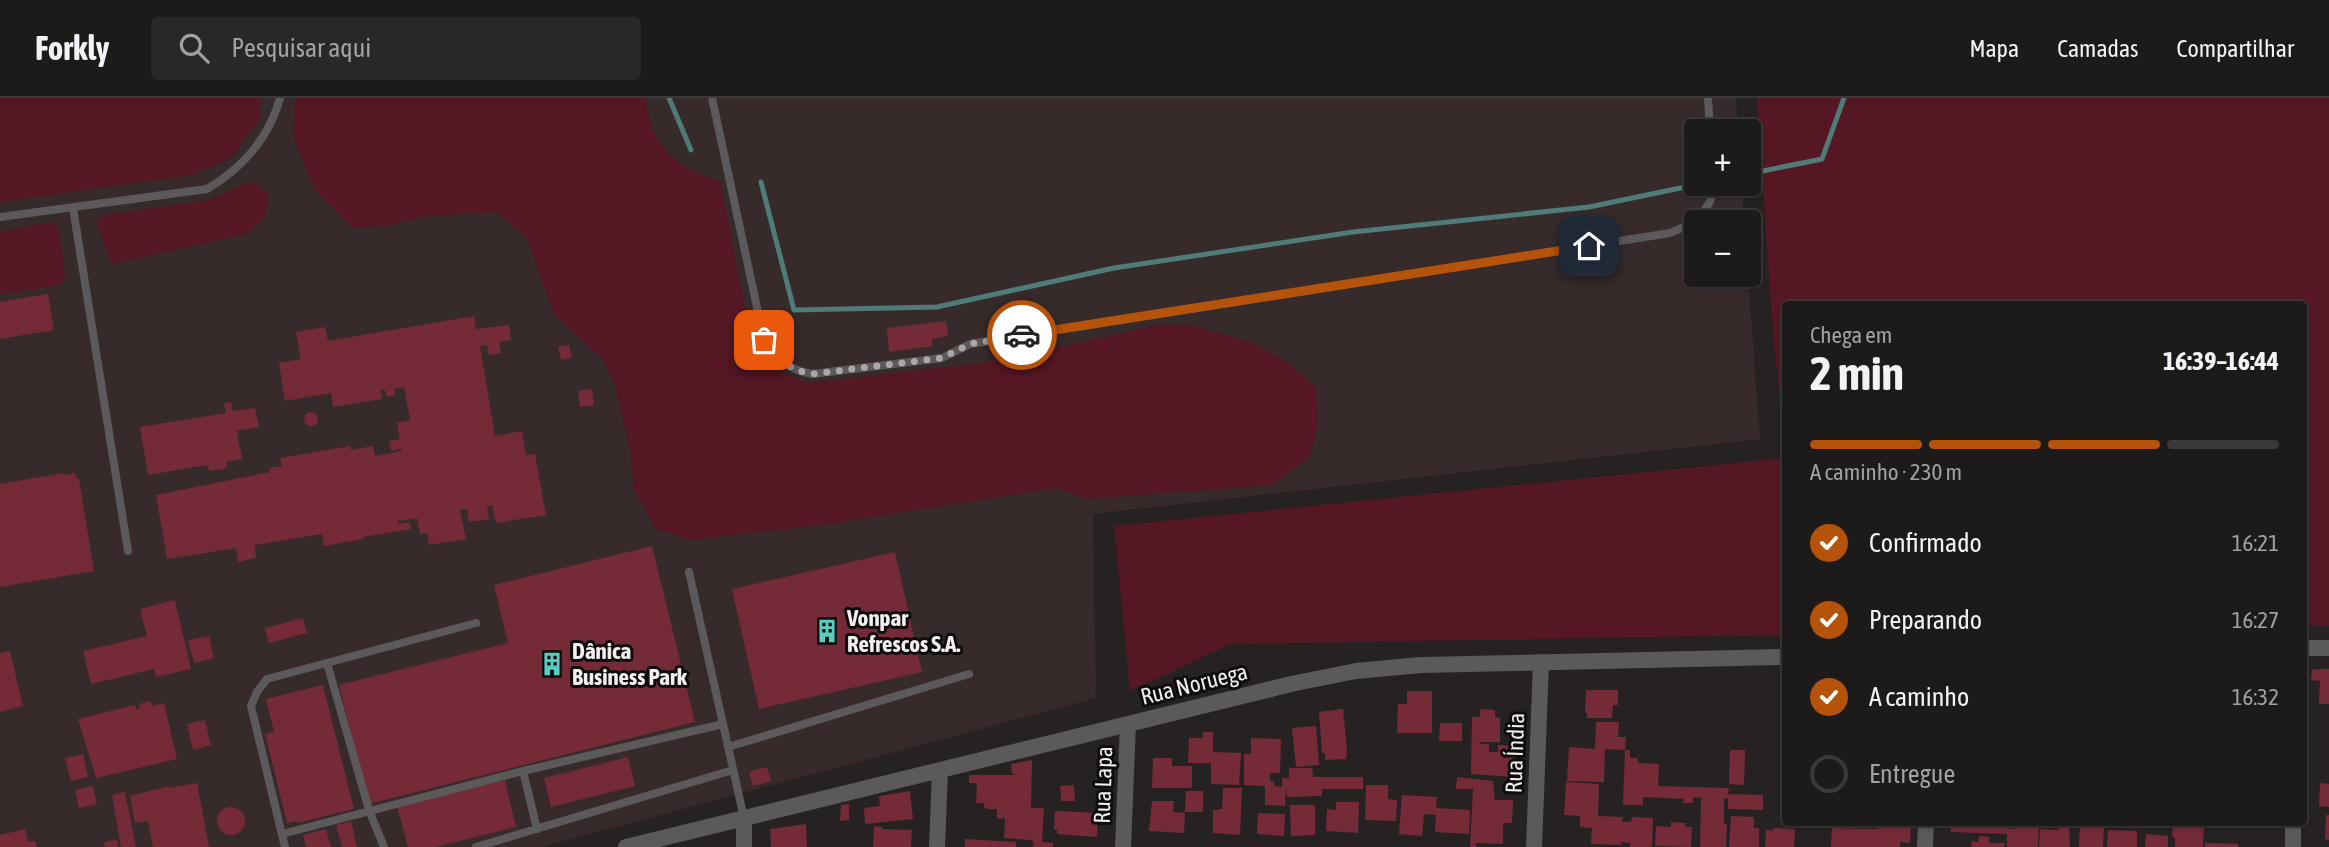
<!DOCTYPE html>
<html lang="pt">
<meta charset="utf-8">
<style>
:root{--surface:#1d1a1a;--page:#2a2727;--text:#f1f3f6;--muted:#a0a1a2;--line:#3b3839;--accent:#b45309}
body{margin:0;font-family:"Asap Condensed",sans-serif;background:var(--page);color:var(--text);height:100vh;display:flex;flex-direction:column;font-size:26px;white-space:nowrap}
*{box-sizing:border-box;margin:0}
p{font-size:23px;color:var(--muted)}
.icon{flex:none;width:38px;height:38px;fill:none;stroke:currentColor;stroke-width:2;stroke-linecap:round;stroke-linejoin:round}
.map{position:relative;flex:1;overflow:hidden}
.details{position:absolute;left:1782px;top:203px;width:525px;height:525px;display:flex;flex-direction:column;background:var(--surface);border-radius:7px;box-shadow:0 2px 5px #0004,0 0 0 2px var(--line)}
.details>*{flex:none}
.tools{position:absolute;left:1684px;top:21px;display:grid;gap:14px}
.tools a{display:grid;place-items:center;width:77px;height:77px;border-radius:7px;background:var(--surface);box-shadow:0 2px 5px #0004,0 0 0 2px var(--line);font-size:35px}
.pin{position:absolute;display:grid;place-items:center;width:60px;height:60px;color:#fff;margin:-30px;border-radius:14px;box-shadow:0 4px 10px #0006}
.courier{position:absolute;display:grid;place-items:center;width:70px;height:70px;margin:-35px;border:5px solid #b45309;border-radius:50%;background:#fff;color:#222;box-shadow:0 2px 9px #0007}
.head em{font-style:normal;font-weight:700}
.head div{display:flex;flex-direction:column-reverse}
.head{display:flex;align-items:center;justify-content:space-between;height:119px;padding:0 28px}
h1{font-size:46px;font-weight:700;line-height:52px}
.bar{display:grid;grid-template-columns:repeat(4,1fr);gap:10px 7px;align-content:center;height:84px;padding:0 28px}
.bar i{height:9px;border-radius:5px;background:var(--line)}
.bar .on{background:var(--accent)}
.bar p{grid-column:span 4}
ol{padding:0 28px;list-style:none}
li{display:flex;align-items:center;gap:21px;height:77px}
li p{margin-inline-start:auto}
li .icon{padding:7px;border-radius:50%;background:var(--accent);color:#fff;stroke-width:4}
li:last-child{color:var(--muted)}
li i{width:38px;height:38px;border:4px solid var(--line);border-radius:50%}
header{display:flex;align-items:center;gap:42px;box-sizing:border-box;height:98px;padding:0 35px;background:var(--surface);border-bottom:2px solid var(--line)}
header strong{font-size:33px}
nav{display:flex;gap:38px;margin-inline-start:auto;font-size:24px}
.search{width:490px;height:63px;background:var(--page);display:flex;align-items:center;gap:18px;box-sizing:border-box;padding:0 24px;border-radius:7px;color:var(--muted);font-size:26px}
.map>svg:first-child{display:block}
.built{fill:#362a2b}
.green{fill:#551723}
.lines{fill:none;stroke-linecap:round;stroke-linejoin:round}
.stream{stroke:#4f7c78;stroke-width:5}
.building{fill:#742b37}
.service{stroke:#5c595a;stroke-width:8}
.minor{stroke:#5c595a;stroke-width:16}
.done{stroke:#aca7a7;stroke-width:7;stroke-dasharray:0 12.6}
.route{stroke:#b45309;stroke-width:9}
.labels{text-anchor:middle;dominant-baseline:central;stroke-width:6;stroke-linejoin:round;paint-order:stroke}
.poi-label{font-size:23px;font-weight:bold;fill:#f3efef;stroke:#0e0c0c;text-anchor:start}
.street-label{font-size:23px;fill:#f3efef;stroke:#0e0c0c}
</style>
<header>
<strong>Forkly</strong>
<div class="search"><svg class="icon" aria-label="search" viewBox="0 0 24 24"><circle cx="10" cy="10" r="6"/><path d="M15 15l6 6"/></svg>Pesquisar aqui</div>
<nav><a>Mapa</a><a>Camadas</a><a>Compartilhar</a></nav>
</header>
<div class="map">
<svg width="2329" height="749" viewBox="0 0 2329 749">
<rect width="100%" height="100%" fill="#272222"/>
<path class="built" d="M0,0H1736L1738,33H1696V86H1742L1744,124H1696V177H1748L1760,341L1093,416L1096,600L541,749H0Z"/>
<path class="green" d="M0,0H261L259,22L232,59L193,77L0,104Z
M295,0H645C652,49 673,69 720,83L753,253L780,273L807,285L1008,262L1161,226L1195,228L1253,245L1285,263L1316,289L1318,326L1310,359L1272,387L1086,401L1057,390L822,427L690,442L656,431L634,392L631,357L615,286L603,262L554,216L527,140L497,114L426,118L391,127L353,130L315,92L293,39Z
M1757,0H2329V528H2303V206H1785V537L1231,546L1130,593L1114,428L1785,360L1771,210Z
M256,85L268,98L265,119L247,136L112,166L97,126L101,118L210,102L242,87Z
M52,124L59,130L65,176L61,187L0,196V134Z"/>
<g class="lines">
<path class="stream" d="M669,0L691,52
M1748,76L1822,61L1844,0
M761,84L794,212L937,209L1114,170L1353,134L1589,109L1690,88"/>
</g>
<path class="building" d="M48,196L54,232L0,241V204Z
M474,218L476,231L509,227L511,242L499,244L501,255L489,257L487,247L480,248L495,338L522,333L526,357L535,356L546,417L496,425L492,407L487,408L489,421L469,424L467,411L460,412L466,441L429,447L427,435L420,436L417,420L398,423L399,426L410,424L411,431L363,439L364,441L324,448L322,436L255,447L256,460L238,464L236,450L167,461L156,397L270,374L269,370L282,368L280,360L350,348L351,352L373,348L375,358L402,353L401,351L391,353L389,343L400,341L397,325L410,322L404,289L394,291L395,297L387,299L385,292H381L382,301L333,309L331,295L285,303L279,265L301,261L296,234L325,229L328,243Z
M946,223L948,238L932,241L933,248L889,254L887,230Z
M569,247L572,260L561,262L558,249Z
M592,291L594,307L580,309L578,293Z
M231,304L233,313L255,310L259,329L237,333L242,361L226,364L227,370L209,373L208,367L148,377L140,329L226,315L224,305Z
M304 321a7 7 0 1 1 14 0a7 7 0 1 1-14 0Z
M64,375L65,377L75,375L77,381H79L94,473L0,489V386Z
M652,448L695,624L369,706L339,587L508,545L494,487Z
M895,454L922,574L759,611L732,491Z
M175,502L191,571L156,579L154,571L91,586L83,553L147,538L140,511Z
M303,520L307,535L269,545L265,530Z
M209,538L214,560L194,565L188,542Z
M10,553L23,608L0,614V555Z
M2320,571H2329V606H2319L2320,583L2311,582L2312,572Z
M323,587L354,711L297,725L296,723L287,725L265,636L274,634L266,601Z
M1586,592H1618V607H1613L1612,620H1587V615H1585Z
M1407,593H1432V635H1397L1398,606H1407Z
M150,603L152,608L164,605L177,661L96,680L78,621L135,607L136,611H140L139,606Z
M1343,611L1347,653L1346,661L1325,662V655H1322L1319,614Z
M1480,611L1495,612V619L1500,620V644H1479L1480,646H1489V654H1498V647L1514,648L1513,679L1471,676L1472,619H1480Z
M205,622L211,647L193,652L187,626Z
M1596,624H1619L1618,639H1626L1625,652L1605,651L1604,684L1567,683L1569,649L1595,651Z
M1440,625H1462V643H1439Z
M1316,628L1319,667L1296,669L1292,630Z
M1203,634H1213V654L1241,655L1239,687L1211,686V665H1188L1189,640H1203Z
M1251,640L1281,641L1280,675H1270V683H1274V688L1282,689V680H1289V670H1312L1313,679H1363V691H1322V698L1287,699L1286,689L1285,708L1265,707V688L1244,687V656H1251Z
M1625,652H1630V660H1638V665L1659,666L1658,688L1729,690L1728,696L1763,697V712L1728,711V701L1724,700V726H1727L1726,749H1700L1701,700L1693,699V705H1683L1684,701L1643,699V707H1623Z
M1730,652H1745L1744,687L1729,686Z
M83,656L88,679L71,683L65,660Z
M628,659L635,688L551,709L544,680Z
M1153,660H1172V668H1192V690H1152Z
M1032,662L1031,710H1044L1042,744L1053,745V749H1033L1034,744L1030,742L1004,740L1005,720L997,721V711H988L984,709V705H976L977,685H969V677H1015L1012,675L1011,666Z
M767,669L771,683L753,688L749,674Z
M1457,679L1493,683L1495,702H1513L1512,725H1503V746L1476,745V749H1470L1473,691H1456Z
M505,682L516,729L436,749H408L397,708Z
M1566,684L1599,686L1598,718L1623,719L1622,724H1631L1632,719L1653,720L1652,749H1630V745L1621,744L1622,747L1591,746L1592,730L1580,729V718L1564,717Z
M197,685L209,749H153L148,723L135,725L130,698L169,688V690Z
M2320,685L2329,686V709L2319,708Z
M1074,687L1075,703H1061L1060,688Z
M1366,687H1388V701L1397,702L1396,723L1365,722Z
M93,688L97,706L79,710L75,692Z
M1223,690H1242L1240,737L1213,735V712L1222,711Z
M910,693L913,721L865,726L864,710L880,708L879,698Z
M1186,693H1203V714H1185Z
M125,694L136,749H121L112,697Z
M1402,697L1437,699L1436,710L1470,712L1469,736L1435,734L1436,717L1424,716L1422,738L1399,736Z
M1152,703H1174L1173,714L1185,715L1184,735L1149,733Z
M1336,704H1359L1358,735L1326,733L1327,711L1336,712Z
M849,706V722L840,723L841,707Z
M1290,707H1315V737L1291,738Z
M217 723a14 14 0 1 1 28 0a14 14 0 1 1-28 0Z
M1058,713L1098,715L1097,739L1057,736V732H1054L1055,714Z
M1258,715L1285,716L1284,738L1257,736Z
M2326,717H2329V742L2325,741Z
M1731,718L1754,719V730H1759V749H1729Z
M351,723L357,749H342L336,727Z
M1671,724L1686,725L1685,729H1692L1691,749L1655,748L1656,728L1671,729Z
M1951,724H2008V730L2016,731L2017,724H2039L2038,749H2007V736L1951,734Z
M2173,724H2204L2203,749H2175V739H2172Z
M806,726L807,749H771L770,731Z
M2058,726L2069,727L2070,749H2039L2040,731L2058,732Z
M874,728L882,729V731L912,732L911,749H873Z
M2080,728L2104,729L2103,749H2079Z
M1877,729L1911,730L1910,745L1900,744V749H1831L1832,730L1877,731Z
M1773,730L1795,731L1794,749H1765L1766,732L1773,733Z
M25,731L28,744L35,743L37,749H0V737Z
M326,731L331,749H306L303,737Z
M2108,732L2137,733V749H2107Z
M2146,736L2168,738V749H2145Z
M1979,738L1989,739V745H2005L2004,749H1971L1972,743L1978,744Z
M965,741L1016,744V749H965Z
M117,742L118,749H105L104,744Z
M2205,745L2238,746V749H2205Z"/>
<g class="lines">
<path class="service" d="M712,0L764,242C776,262 790,272 812,276L942,260L970,246L1670,135C1691,127 1715,111 1713,86
M1708,0L1710,33
M73,110L128,453
M0,119L207,91C242,70 269,40 280,0
M689,474L744,720
M327,565L369,712L384,749
M728,649L969,576
M523,673L537,731
M282,736L523,673L723,626
M285,749L251,608L257,594L267,581L476,525
M476,749L733,672"/>
<path class="minor" d="M2303,550H2329
M626,749L1291,586L1356,573L1421,567L1785,559
M744,749V720
M937,749L940,672
M1123,749L1128,626
M1534,749L1541,564
M1925,749L1926,724
M2293,749V724"/>
</g>
<g class="lines">
<path class="done" d="M764,242C776,261 790,272 812,276L942,260L970,246L1022,237"/>
<path class="route" d="M1022,237L1589,148"/>
</g>
<defs>
<g id="building-bare" transform="scale(1.89)"><path d="M-4-6H4V6H1V3H-1V6H-4ZM-2.5-4.3h1.7v1.8h-1.7ZM.8-4.3h1.7v1.8H.8ZM-2.5-1h1.7V.8h-1.7ZM.8-1h1.7V.8H.8Z" fill="#57cec2" stroke="#0e0c0c" stroke-width="2.5" paint-order="stroke"/></g>
</defs>
<g fill-rule="evenodd">
<use href="#building-bare" x="827" y="533"/>
<use href="#building-bare" x="552" y="566"/>
</g>
<g class="labels">
<g class="poi-label">
<text x="847" y="520">Vonpar<tspan x="847" dy="26">Refrescos S.A.</tspan></text>
<text x="572" y="553">Dânica<tspan x="572" dy="26">Business Park</tspan></text>
</g>
<g class="street-label">
<text transform="translate(1194 586) rotate(-14)">Rua Noruega</text>
<text transform="translate(1515 655) rotate(-88)">Rua Índia</text>
<text transform="translate(1103 687) rotate(-88)">Rua Lapa</text>
</g>
</g>
</svg>
<div class="tools">
<a>+</a>
<a>−</a>
</div>
<div class="pin" style="left:764px;top:242px;background:#ea580c"><svg class="icon" aria-label="bag" viewBox="0 0 24 24"><path d="M5 8h14l-1 12H6zM9 8a3 3 0 0 1 6 0"/></svg></div>
<div class="pin" style="left:1589px;top:148px;background:#1f2937"><svg class="icon" aria-label="home" viewBox="0 0 24 24"><path d="M3 11l9-7 9 7M6 9v11h12V9"/></svg></div>
<div class="courier" style="left:1022px;top:237px"><svg class="icon" aria-label="car" viewBox="0 0 24 24"><path d="M5 17H2v-5l4-1 3-4h7l3 4 3 1v5h-3M9 17h6M6 11h13"/><circle cx="7" cy="17" r="2"/><circle cx="17" cy="17" r="2"/></svg></div>
<section class="details">
<div class="head"><div><h1>2 min</h1><p>Chega em</p></div><em>16:39–16:44</em></div>
<div class="bar"><i class="on"></i><i class="on"></i><i class="on"></i><i></i><p>A caminho · 230 m</p></div>
<ol>
<li><svg class="icon" aria-label="check" viewBox="0 0 24 24"><path d="M5 12l5 5 9-10"/></svg>Confirmado<p>16:21</p></li>
<li><svg class="icon" aria-label="check" viewBox="0 0 24 24"><path d="M5 12l5 5 9-10"/></svg>Preparando<p>16:27</p></li>
<li><svg class="icon" aria-label="check" viewBox="0 0 24 24"><path d="M5 12l5 5 9-10"/></svg>A caminho<p>16:32</p></li>
<li><i></i>Entregue</li>
</ol>
</section>
</div>
